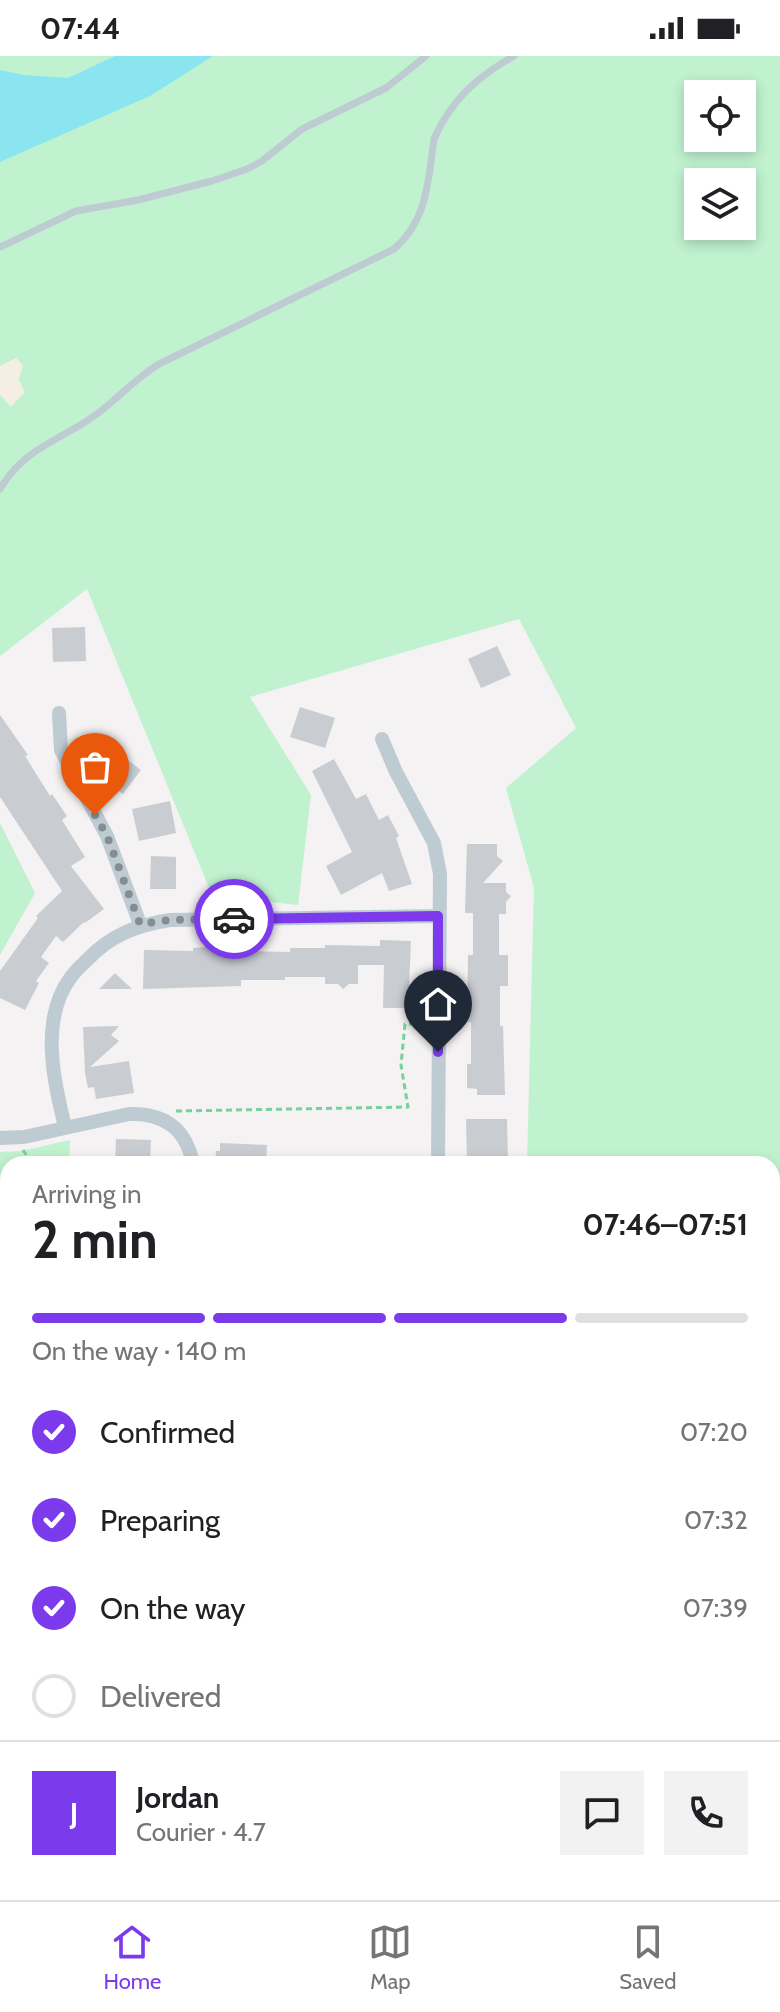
<!DOCTYPE html>
<meta charset="utf-8">
<style>
:root{--surface:#fff;--page:#f2f2f2;--text:#202124;--muted:#757577;--line:#e0e0e0;--accent:#7c3aed}
body{margin:0;font-family:Cabin,sans-serif;background:var(--page);color:var(--text);height:100vh;display:flex;flex-direction:column;font-size:30px;white-space:nowrap}
*{box-sizing:border-box;margin:0}
p{font-size:26px;color:var(--muted)}
.icon{flex:none;width:44px;height:44px;fill:none;stroke:currentColor;stroke-width:2;stroke-linecap:round;stroke-linejoin:round}
.map{position:relative;flex:1;overflow:hidden}
.drawer{position:absolute;left:0px;top:1100px;width:780px;height:744px;display:flex;flex-direction:column;background:var(--surface);border-radius:24px 24px 0 0;box-shadow:0 4px 12px #0003}
.drawer>*{flex:none}
.fabs{position:absolute;left:684px;top:24px;display:grid;gap:16px}
.fabs a{display:grid;place-items:center;width:72px;height:72px;border-radius:0px;background:var(--surface);box-shadow:0 4px 12px #0003;font-size:40px}
.pin{position:absolute;display:grid;place-items:center;width:68px;height:68px;color:#fff;margin:-82px -34px;border-radius:50% 50% 50% 0;rotate:-45deg;box-shadow:0 0 8px #0007}
.pin .icon{rotate:45deg}
.courier{position:absolute;display:grid;place-items:center;width:80px;height:80px;margin:-40px;border:6px solid #7c3aed;border-radius:50%;background:#fff;color:#222;box-shadow:0 2px 10px #0007}
.head em{font-style:normal;font-weight:700}
.head div{display:flex;flex-direction:column-reverse}
.head{display:flex;align-items:center;justify-content:space-between;height:136px;padding:0 32px}
h1{font-size:52px;font-weight:700;line-height:60px}
.bar{display:grid;grid-template-columns:repeat(4,1fr);gap:12px 8px;align-content:center;height:96px;padding:0 32px}
.bar i{height:10px;border-radius:6px;background:var(--line)}
.bar .active{background:var(--accent)}
.bar p{grid-column:span 4}
.line{display:flex;align-items:center;gap:20px;padding:0 32px;border-top:2px solid var(--line)}
.line div{flex:1}
.round{display:grid;place-items:center;flex:none;width:84px;height:84px;border-radius:0px;background:var(--page)}
ol{padding:0 32px;list-style:none}
li{display:flex;align-items:center;gap:24px;height:88px}
li p{margin-inline-start:auto}
li .icon{padding:8px;border-radius:50%;background:var(--accent);color:#fff;stroke-width:4}
li:last-child{color:var(--muted)}
li i{width:44px;height:44px;border:4px solid var(--line);border-radius:50%}
.status{display:flex;justify-content:space-between;align-items:center;height:56px;padding:0 40px;background:var(--surface);direction:ltr}
.status svg{height:22px;fill:currentColor}
.tabs{display:flex;justify-content:space-around;align-items:center;height:112px;border-top:2px solid var(--line);background:var(--surface);font-size:22px;color:var(--muted)}
.tabs a{display:grid;justify-items:center;gap:4px}
.tabs .active{color:var(--accent)}
.map>svg:first-child{display:block}
.green{fill:#c0f2cf;fill-rule:evenodd}
.sand{fill:#f5eee3}
.water{fill:#8be5f1}
.building{fill:#c9cdd2}
.lines{fill:none;stroke-linecap:round;stroke-linejoin:round}
.path{stroke:#76d29c;stroke-width:3;stroke-dasharray:6 4;stroke-linecap:butt}
.lane{stroke:#bfcbd2;stroke-width:7}
.street{stroke:#bfcbd2;stroke-width:14}
.secondary{stroke:#bfccd6;stroke-width:20}
.done{stroke:#848d94;stroke-width:8;stroke-dasharray:0 14.4}
.route{stroke:#7c3aed;stroke-width:10}
</style>
<div class="status"><b>07:44</b><svg viewBox="0 0 49 12"><path d="M0 12V9h3v3zM5 12V6h3v6zM10 12V3h3v9zM15 12V0h3v12zM26 1h20v11H26zM47 4h2v5h-2z"/></svg></div>
<div class="map">
<svg width="780" height="1844" viewBox="0 0 780 1844">
<rect width="100%" height="100%" fill="#f4f2f2"/>
<path class="green" d="M0,0H780V1254L772,1253V1108H527L534,832L506,732L576,672L519,563L250,641L311,739L298,849L212,839L87,533L0,600ZM698,38H742V82H698ZM698,126H742V170H698Z
M0,767L35,837L0,899Z
M70,1084L69,1108H8V1319H0V1096L21,1095Z"/>
<path class="sand" d="M16,302L23,309L19,324L25,336L11,351L0,339V310Z"/>
<path class="water" d="M115,0H213L150,40L0,106V14L23,19L68,22Z"/>
<path class="building" d="M85,571L86,605L53,606L52,572Z
M497,590L511,619L481,632L468,603Z
M300,651L335,662L325,692L290,681Z
M0,659L28,699L25,700L50,740L52,738L67,760L62,764L85,801L71,810L104,853L85,867L84,866L63,886L56,880L41,901L49,907L36,925L39,927L25,954L0,942V915L38,862L36,860L62,835L0,741Z
M112,692L141,714L123,738L93,716Z
M334,703L356,743L366,738L379,764L388,759L399,780L396,782L412,828L389,835L382,817L341,839L326,810L352,796L312,715Z
M170,745L176,777L139,785L132,753Z
M467,788H497V800L503,805L483,827H506V836L511,840L506,846V858H499V899H508V930H500V970H503L505,1039H477V1033L467,1032V1008H471V966H467L468,899H473V857H465Z
M151,800L176,801V833H150Z
M380,884L411,885L408,952H383L384,909H358V928H349L343,933L338,928H325V921H285V924H241V930L143,933L144,894L193,895V892L234,889V895L290,896V892H325V889L380,890Z
M115,917L132,933H99Z
M119,970L111,979L119,985L90,1011L129,1005L134,1037L96,1043L94,1031L88,1032L85,1017L83,971Z
M466,1063H507L508,1108H467Z
M116,1083L151,1084L150,1108H115Z
M220,1087L267,1089L266,1108H215L216,1095H220Z"/>
<g class="lines">
<path class="path" d="M176,1055L408,1051L401,1009L405,968H426
M23,1094L32,1108
M333,1836V1844"/>
<path class="lane" d="M0,191L76,155L138,144L212,125L247,113L262,105L302,73L386,32L426,0
M0,433C25,391 60,385 97,358C118,342 136,322 159,308L394,193C428,164 428,124 434,83C451,44 477,21 514,0"/>
<path class="street" d="M59,657L61,694L107,780L140,868
M382,683L396,716L434,787L440,818L438,1108
M65,1071C54,1025 39,963 71,921C75,915 82,909 88,903C111,879 137,869 170,864L438,860
M0,1082L24,1081L129,1058C164,1057 186,1072 193,1108
M772,1401L780,1402
M0,1410H8
M772,1666L780,1663
M772,1811L780,1822
M133,1844V1836
M434,1844V1836"/>
<path class="secondary" d="M772,1804L780,1801
M686,1844L700,1836"/>
</g>
<g class="lines">
<path class="done" d="M95,759L107,780L140,868L170,864L234,863"/>
<path class="route" d="M234,863L438,860V996"/>
</g>
</svg>
<div class="fabs">
<a><svg class="icon" aria-label="locate" viewBox="0 0 24 24"><circle cx="12" cy="12" r="6"/><path d="M12 2v4M12 18v4M2 12h4M18 12h4"/></svg></a>
<a><svg class="icon" aria-label="layers" viewBox="0 0 24 24"><path d="M12 4l9 5-9 5-9-5zM3 14l9 5 9-5"/></svg></a>
</div>
<div class="pin" style="left:95px;top:759px;background:#ea580c"><svg class="icon" aria-label="bag" viewBox="0 0 24 24"><path d="M5 8h14l-1 12H6zM9 8a3 3 0 0 1 6 0"/></svg></div>
<div class="pin" style="left:438px;top:996px;background:#1f2937"><svg class="icon" aria-label="home" viewBox="0 0 24 24"><path d="M3 11l9-7 9 7M6 9v11h12V9"/></svg></div>
<div class="courier" style="left:234px;top:863px"><svg class="icon" aria-label="car" viewBox="0 0 24 24"><path d="M5 17H2v-5l4-1 3-4h7l3 4 3 1v5h-3M9 17h6M6 11h13"/><circle cx="7" cy="17" r="2"/><circle cx="17" cy="17" r="2"/></svg></div>
<section class="drawer">
<div class="head"><div><h1>2 min</h1><p>Arriving in</p></div><em>07:46–07:51</em></div>
<div class="bar"><i class="active"></i><i class="active"></i><i class="active"></i><i></i><p>On the way · 140 m</p></div>
<ol>
<li><svg class="icon" aria-label="check" viewBox="0 0 24 24"><path d="M5 12l5 5 9-10"/></svg>Confirmed<p>07:20</p></li>
<li><svg class="icon" aria-label="check" viewBox="0 0 24 24"><path d="M5 12l5 5 9-10"/></svg>Preparing<p>07:32</p></li>
<li><svg class="icon" aria-label="check" viewBox="0 0 24 24"><path d="M5 12l5 5 9-10"/></svg>On the way<p>07:39</p></li>
<li><i></i>Delivered</li>
</ol>
<div class="line" style="height:144px"><b class="round" style="background:var(--accent);color:#fff">J</b><div><b>Jordan</b><p>Courier · 4.7</p></div><a class="round"><svg class="icon" aria-label="chat" viewBox="0 0 24 24"><path d="M4 5h16v11H9l-5 4z"/></svg></a><a class="round"><svg class="icon" aria-label="phone" viewBox="0 0 24 24"><path d="M5 4h4l2 5-3 2q2 4 5 5l2-3 5 2v4C11 20 4 13 5 4z"/></svg></a></div>
</section>
</div>
<nav class="tabs">
<a class="active"><svg class="icon" aria-label="home" viewBox="0 0 24 24"><path d="M3 11l9-7 9 7M6 9v11h12V9"/></svg>Home</a>
<a><svg class="icon" aria-label="map" viewBox="0 0 24 24"><path d="M3 6l6-2 6 2 6-2v14l-6 2-6-2-6 2zM9 4v14M15 6v14"/></svg>Map</a>
<a><svg class="icon" aria-label="saved" viewBox="0 0 24 24"><path d="M7 4h10v16l-5-4-5 4z"/></svg>Saved</a>
</nav>
